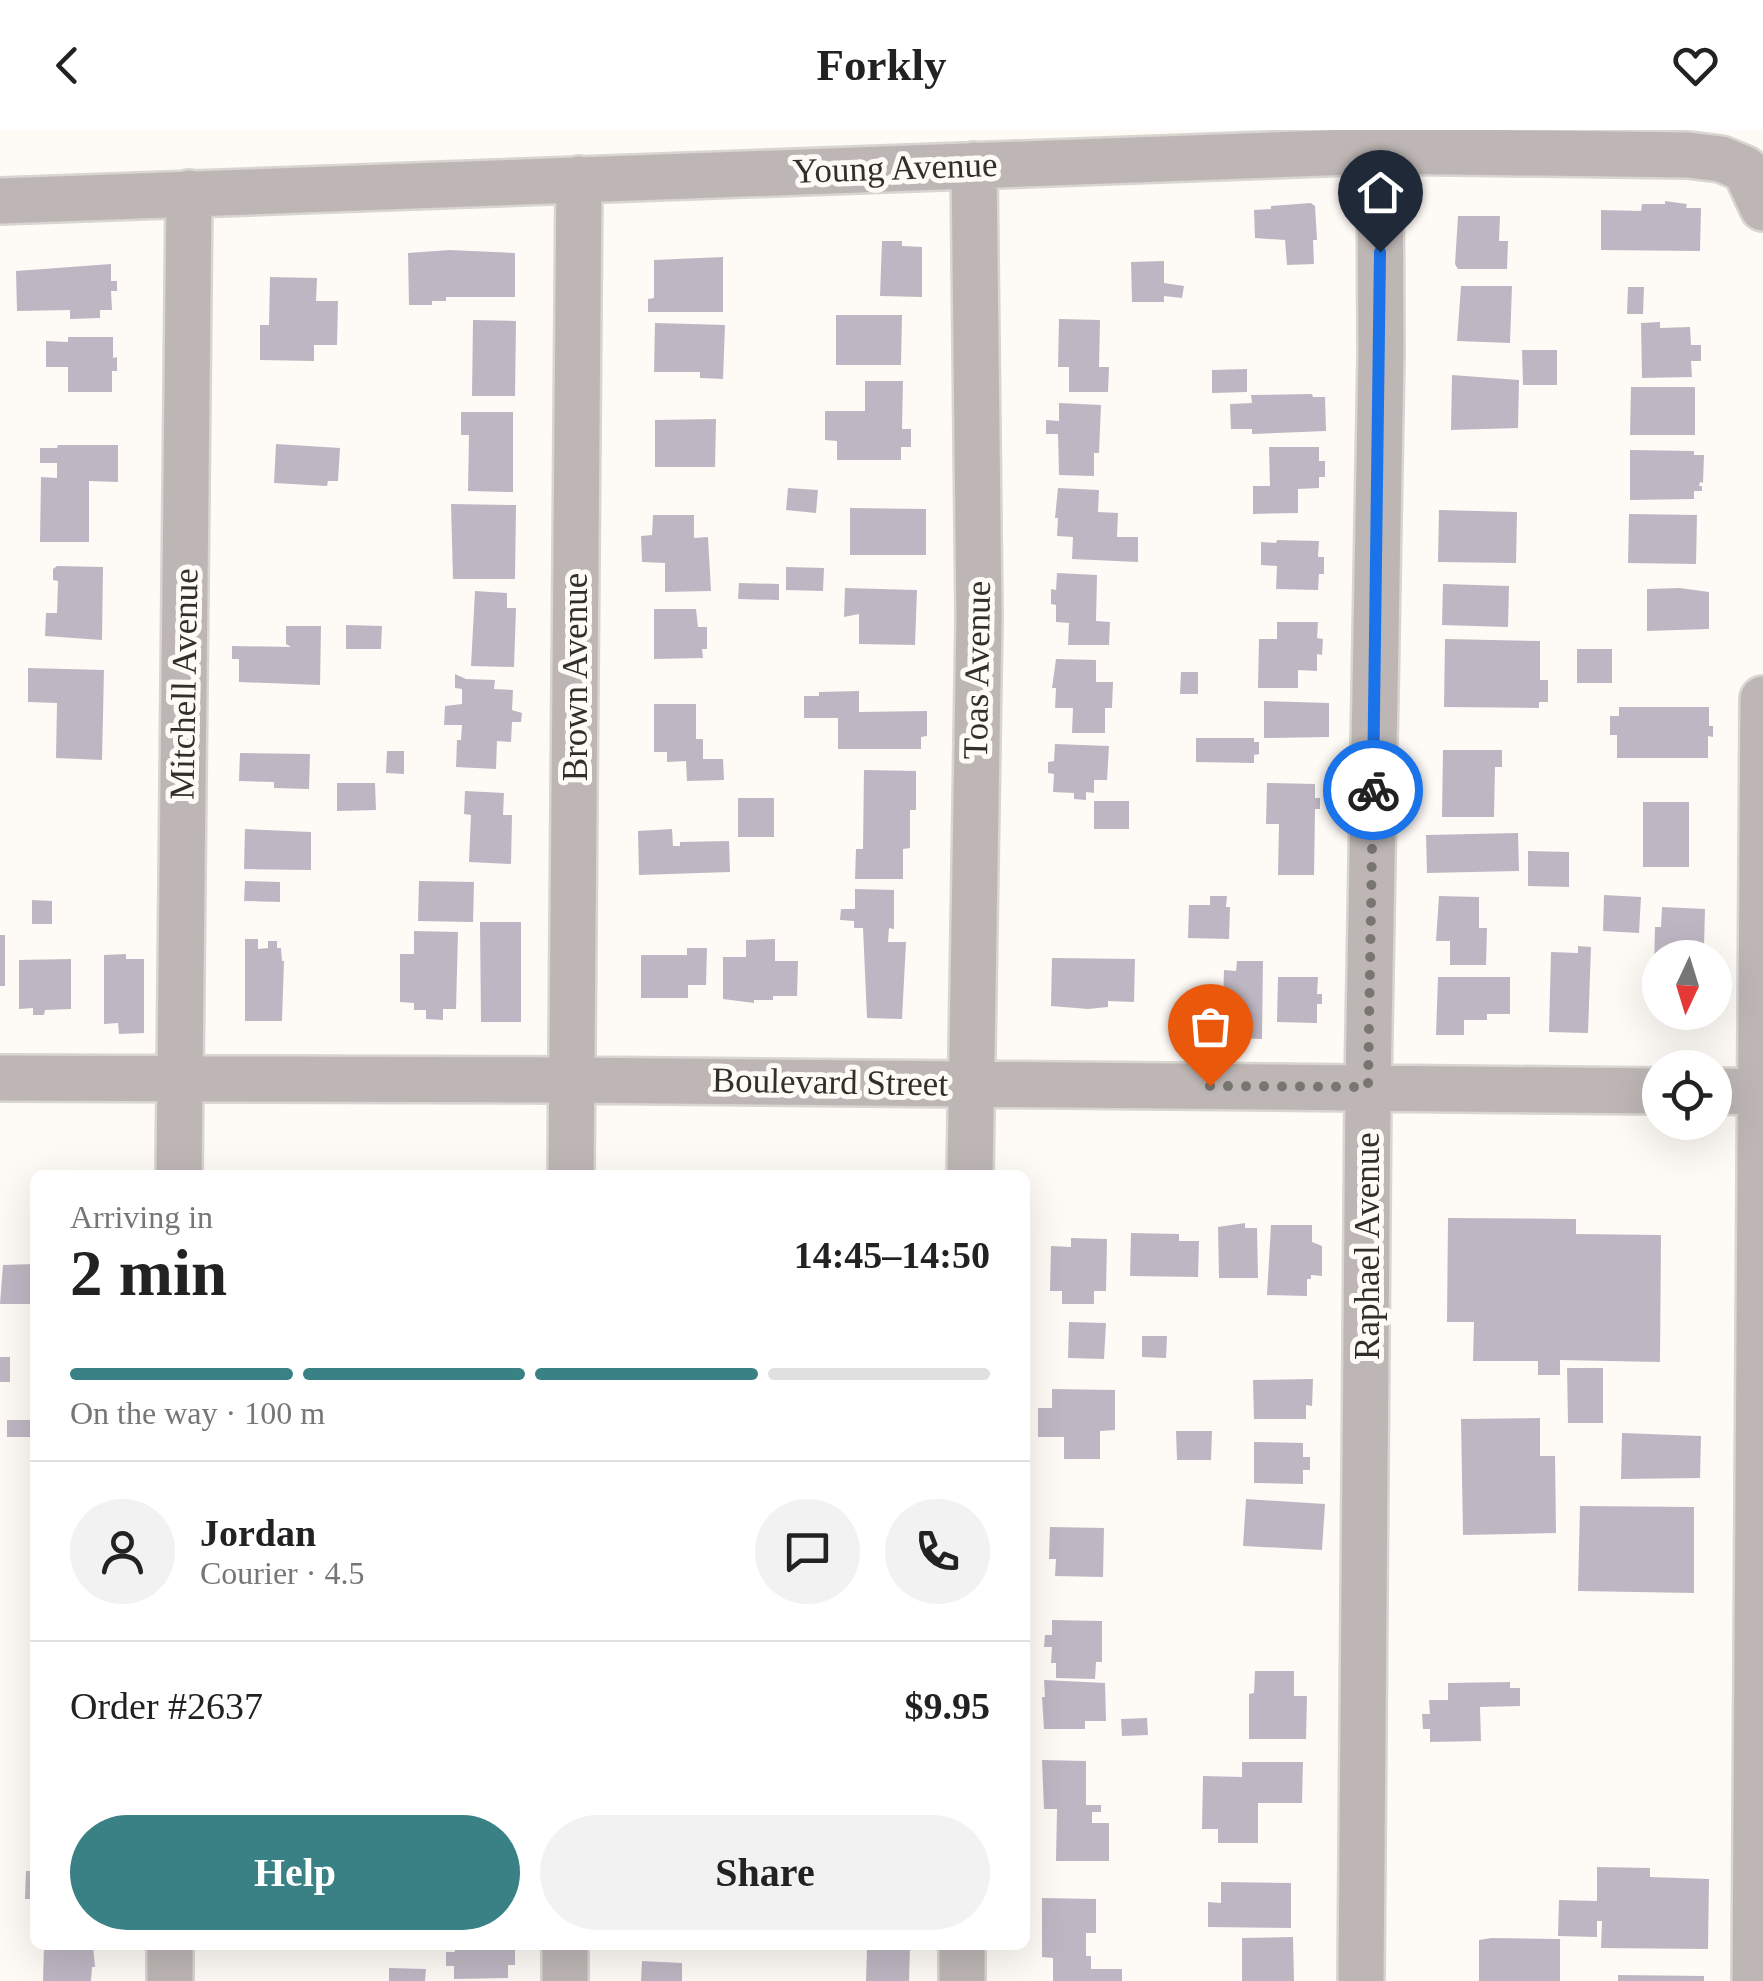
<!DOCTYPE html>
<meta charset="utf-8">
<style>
:root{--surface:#fff;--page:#f2f2f2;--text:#222;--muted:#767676;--line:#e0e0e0;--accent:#398184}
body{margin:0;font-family:"Times New Roman",serif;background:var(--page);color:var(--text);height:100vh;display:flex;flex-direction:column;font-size:38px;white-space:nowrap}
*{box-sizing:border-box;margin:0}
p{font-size:32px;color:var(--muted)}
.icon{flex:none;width:55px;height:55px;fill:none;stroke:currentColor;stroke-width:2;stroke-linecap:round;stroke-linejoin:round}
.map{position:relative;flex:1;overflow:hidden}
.drawer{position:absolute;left:30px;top:1040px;width:1000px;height:780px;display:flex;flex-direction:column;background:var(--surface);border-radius:15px;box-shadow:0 10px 40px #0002}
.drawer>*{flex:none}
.needle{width:65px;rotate:184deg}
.tools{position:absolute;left:1642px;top:810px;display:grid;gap:20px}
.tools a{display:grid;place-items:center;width:90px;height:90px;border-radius:50%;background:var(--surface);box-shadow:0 10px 40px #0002;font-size:50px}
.pin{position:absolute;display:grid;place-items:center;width:85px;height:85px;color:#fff;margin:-102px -42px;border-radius:50% 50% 50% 0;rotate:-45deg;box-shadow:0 0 10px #0007}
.pin .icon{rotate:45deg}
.courier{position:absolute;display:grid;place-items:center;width:100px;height:100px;margin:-50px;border:8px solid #1a73e8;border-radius:50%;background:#fff;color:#222;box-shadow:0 2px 12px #0007}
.overview em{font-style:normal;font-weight:700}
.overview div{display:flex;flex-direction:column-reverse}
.overview{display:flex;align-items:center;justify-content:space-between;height:170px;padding:0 40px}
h1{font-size:65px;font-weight:700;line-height:75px}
.bar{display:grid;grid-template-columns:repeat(4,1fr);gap:15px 10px;align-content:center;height:120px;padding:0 40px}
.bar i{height:12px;border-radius:8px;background:var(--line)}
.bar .active{background:var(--accent)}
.bar p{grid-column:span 4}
.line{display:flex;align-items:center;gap:25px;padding:0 40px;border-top:2px solid var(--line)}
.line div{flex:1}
.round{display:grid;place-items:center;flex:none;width:105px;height:105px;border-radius:52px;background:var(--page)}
.cta{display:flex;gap:20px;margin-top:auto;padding:20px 40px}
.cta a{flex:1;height:115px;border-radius:60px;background:var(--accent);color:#fff;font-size:40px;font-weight:700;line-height:115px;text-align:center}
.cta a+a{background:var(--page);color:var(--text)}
header{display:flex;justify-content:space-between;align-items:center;height:130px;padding:0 40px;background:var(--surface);font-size:45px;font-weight:700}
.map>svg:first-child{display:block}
.building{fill:#beb7c3}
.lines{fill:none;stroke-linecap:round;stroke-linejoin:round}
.minor-casing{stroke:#d9d5d1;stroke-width:50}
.minor{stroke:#bdb6b5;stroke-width:45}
.done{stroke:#797672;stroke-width:10;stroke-dasharray:0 18}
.route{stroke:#1a73e8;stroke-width:12}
.labels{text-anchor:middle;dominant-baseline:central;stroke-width:10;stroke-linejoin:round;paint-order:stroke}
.street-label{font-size:35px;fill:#322f2b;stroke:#fefaf6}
</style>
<header><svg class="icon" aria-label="back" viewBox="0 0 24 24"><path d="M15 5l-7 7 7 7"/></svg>Forkly<svg class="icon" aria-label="heart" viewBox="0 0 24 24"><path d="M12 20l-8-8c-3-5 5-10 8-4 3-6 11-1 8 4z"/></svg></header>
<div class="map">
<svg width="1763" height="1851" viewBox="0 0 1763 1851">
<rect width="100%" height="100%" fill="#fefaf6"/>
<path class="building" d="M1665,71L1687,74L1686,78H1701L1700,121L1601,120V80L1641,81L1642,74H1665Z
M1311,73L1315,76L1317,110H1313L1314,134L1287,135L1285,110L1255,108L1254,80L1271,79V76Z
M1458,86H1500L1499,111H1508L1507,139H1458L1455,134Z
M882,111H902V116L922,117V167L880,166Z
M450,120L515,123V167H446V171H432V175H409L408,123Z
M723,127V182H648V169L654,168V130Z
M1164,131V153L1184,156L1182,168L1164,166V172H1132L1131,132Z
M111,134V151H117V161H111L112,180H100V188L70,189V180L17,181L16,141Z
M270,147L317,148L316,171H338L337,215H314V231L260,230V195H269Z
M1461,156H1512L1510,213L1457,211Z
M1628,157H1644L1643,184H1627Z
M836,185H902L901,235H836Z
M1059,189L1100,190L1099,237H1109L1108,262H1069V237H1058Z
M473,190L516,191L515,266H472Z
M1660,192V198L1690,197L1691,215H1701V231H1691L1692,247L1642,248L1641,193Z
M655,193L725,195L723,249L700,248V242H654Z
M68,207H113V228L117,227V241H112V262H68V237H46V211L68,212Z
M1522,220H1557V255H1523Z
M1247,239V262L1212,263V240Z
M1452,245L1519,250L1518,298L1451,300Z
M865,251H903L902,299H911V317H901V330H837V311L825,310V281H865Z
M1631,257H1695V305H1630Z
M1312,264L1313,267H1325L1326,301L1252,304V299H1231L1230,274L1252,273L1251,265Z
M1059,273L1101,275L1099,323H1094V346L1059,345L1058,304H1046V290L1059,291Z
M461,282H513V362L468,361L469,305H461Z
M716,289L715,337H655V290Z
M276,314L340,318L338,351H328L327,356L274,353Z
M58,315H118V352L89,351V412H40L41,347L57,348V333H40V318H57Z
M1269,317H1319V331H1325V347H1319V358L1298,359V383L1253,384V356H1270Z
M1630,320L1694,321V325H1704L1703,353L1700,352L1699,356H1702V361H1694V369L1630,370Z
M788,358L818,360L816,383L786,380Z
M1058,358L1099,360L1098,382L1118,383L1117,407H1138V432L1072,429L1073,407L1057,406L1058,388H1055Z
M451,374L516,375L515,449H453Z
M850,378L926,379V425H850Z
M1439,380L1517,382L1516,433L1438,432Z
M1629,384L1697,385L1696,434L1628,433Z
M653,385H694V408L708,407L711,461L665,462V433L642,432L641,406L652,405Z
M1277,410L1319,411L1318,427H1324V444H1319L1318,460L1276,459L1277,436L1261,435V412L1276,413Z
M57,436L103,437L102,510L45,506L46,483H57L58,451L53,450V439Z
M786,437L824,438L823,461L786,460Z
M1057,443L1097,445L1096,491L1110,492L1109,515H1068L1069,493L1056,492V475L1051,474V459L1056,460Z
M739,453L779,454V470L738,469Z
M1443,454L1509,456L1508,497L1442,495Z
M845,458L917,460L915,515L859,514V484L844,487Z
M1680,458L1709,462V499L1647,501V459Z
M475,461L507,463V478H516L514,537L471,536Z
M654,479H696L698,497H707V519H702L703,528L654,529Z
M1277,492H1318L1317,508L1323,509L1322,525L1317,524V541L1298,540V558H1258L1259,509H1277Z
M346,495L382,496L381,519H346Z
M286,496H321L320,555L239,552V529H232V516L291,517L286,514Z
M1445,509L1540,511V550H1548V572H1539V578L1444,577Z
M1577,519H1612V553H1577Z
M1056,529L1096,530V552H1113L1112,578H1105V603H1072L1073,578H1055L1056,558H1052Z
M28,538L104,540L102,630L56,628L57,573L28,572Z
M1181,542H1198V564H1180Z
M455,544L466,549L495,550L494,559L513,560L512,580L522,583L521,592H512L511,612L497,611L496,639L456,637L457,610H461L462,595H444L445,576L462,574V559L455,558Z
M859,561V582L927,581V606L921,607V619H838V588H804V566H819V562Z
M1264,571L1329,573V607L1264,608Z
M654,574H696V609H703V629H723L724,650L687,651L686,631L667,632V622H654Z
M1619,577H1709V596H1713V607L1708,606V628H1617V605H1610V586H1619Z
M1196,608H1254V612H1259V624L1254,625V633L1196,632Z
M1055,614L1109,616L1107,650H1094V663L1086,662V670L1074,669V663L1053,662L1054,644L1048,643V632L1054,631Z
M1443,620H1502V637H1495L1494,687H1442Z
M387,621H404V644L386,643Z
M240,623L310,624L309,659L274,658V652L239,651Z
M864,640L916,641V680H910V718L903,719V749H855L856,719H863Z
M337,653H375L376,680L337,681Z
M1267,653L1315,654V668H1320V679H1315L1314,745H1278L1279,694H1266Z
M465,661L504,663L503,685H512L511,734L469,732L471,685L464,684Z
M738,668H774V707H738Z
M1094,671H1129V699H1094Z
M1643,672H1689V737H1643Z
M245,699L311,702V740L244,739Z
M672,699L673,716H680V712L729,711L730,742L639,745L638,701Z
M1518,703L1519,741L1427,743L1426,705Z
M1528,721L1569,722V757L1528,756Z
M245,751L280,752V772L244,771Z
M419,751L474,752L473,792L418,791Z
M855,759L894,760V799L889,798L888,812H906L902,889L867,888L863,798H854V791L840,790L841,779H855Z
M1604,765L1641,767L1639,803L1603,801Z
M1210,766H1227L1226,777H1230L1229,809L1188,808L1189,775H1210Z
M1439,766L1479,767V798H1487L1486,835H1450V811H1436Z
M32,770L52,771V794H32Z
M1662,777L1705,779L1704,816H1708L1707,828H1660V838H1654L1655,797H1661Z
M480,792H521V892H481Z
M414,801L458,802L456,879H443V890L426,889V880H414V873L400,872V824H414Z
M0,805H5V856H0Z
M245,809H258V819L268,818V811H277V818H281L282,831H284L282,891H245Z
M775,809V831H798L797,866H773V870H754V873L723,869V827H746V810Z
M1578,816L1591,817L1588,903L1549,902L1551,822L1578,823Z
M687,818H707L706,855H688V868H641V825H687Z
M126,824V829H144V903L119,904L118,893L104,894V825Z
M1052,828L1135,829L1134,872L1108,871V877L1088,879L1051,876Z
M71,829V879L45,880L44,885H33V878L19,879V830Z
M1237,831H1263L1262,909L1222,908L1224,840L1236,841Z
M1278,847H1318L1317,864H1322V874H1317V893L1277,892Z
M1438,847H1510V884H1487V890H1464V905H1436Z
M1448,1088L1576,1089V1104L1661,1105L1660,1232L1560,1230V1245H1538V1231H1473L1474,1192H1447Z
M1245,1093V1098H1257L1258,1148H1219L1218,1097Z
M1271,1095H1312V1112L1322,1116V1146L1311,1145V1149H1307V1166L1267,1165Z
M1131,1103L1179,1104V1111H1199L1198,1147L1130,1146Z
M1071,1108L1107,1109L1106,1161H1094V1174H1062V1161H1050L1051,1116L1071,1117Z
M35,1134V1174H0L3,1135Z
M1069,1192L1106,1193L1104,1229L1068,1228Z
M1142,1206H1167L1166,1228L1142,1227Z
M0,1227H10V1252H0Z
M1567,1238H1603V1293H1568Z
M1313,1249L1312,1276L1306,1275V1289H1254L1253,1250Z
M1052,1259L1115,1260V1300L1100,1301V1329H1064V1307H1038V1278H1052Z
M1540,1288V1326H1555L1556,1403L1463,1405L1461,1289Z
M7,1290H35V1307H7Z
M1176,1301H1212L1211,1330H1177Z
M1622,1303L1701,1306L1700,1348L1621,1349Z
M1254,1312L1303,1313V1327H1310V1340H1303V1354L1254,1353Z
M1246,1369L1325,1374L1322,1420L1243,1416Z
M1580,1376L1694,1377V1463L1578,1461Z
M1050,1397L1104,1398L1103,1447L1055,1446L1056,1429H1049Z
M1052,1490L1102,1491V1532H1096L1095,1549L1056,1548V1533H1051L1052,1517H1044L1045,1505H1052Z
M1255,1541H1294V1566H1307L1306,1609H1249V1564L1254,1563Z
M1044,1550L1105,1553L1106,1591H1085V1599H1044L1042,1567H1045Z
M1510,1552V1558H1520V1576L1480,1577L1481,1611L1430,1612V1599H1423L1422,1584H1430L1429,1570H1448V1553Z
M1147,1588L1148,1605L1122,1606L1121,1589Z
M1042,1630L1086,1631V1675H1101V1682H1092V1693H1109V1731H1056L1057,1679H1044Z
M1242,1632H1303L1302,1673H1258V1713H1218V1699H1202L1203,1646L1242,1647Z
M1597,1737L1650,1738V1747L1709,1749L1708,1819L1601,1818L1602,1791H1597V1807L1558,1806L1559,1770L1597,1771Z
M26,1741H35V1769H25Z
M1221,1752L1291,1753V1798L1208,1797V1772L1221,1773Z
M1042,1768L1096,1769V1803H1086V1826H1091V1839H1122V1851H1053V1828L1042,1827Z
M1293,1807L1294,1851H1242V1808Z
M1491,1808L1560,1809V1851H1479V1810Z
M44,1815H93L95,1837H92L91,1851H43Z
M454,1815H515V1835H508V1848L454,1849V1836H446V1822H455Z
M867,1818H910L909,1851H866Z
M642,1831L682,1833V1851H641Z
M389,1838L426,1839L425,1851H389Z
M1618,1845L1704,1846V1851H1618Z"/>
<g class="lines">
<g class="minor-casing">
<path id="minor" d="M0,71L1380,21L1688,25L1721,29L1745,39L1763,78
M0,948L572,950L1660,961
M1715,961L1763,962
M179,1045L189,63
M571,1045L579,49
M970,1045L979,488L974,35
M170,1851V1815
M565,1851V1815
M962,1851V1815
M1361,1851L1368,957L1381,223L1380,21
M1755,1851L1763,569"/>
</g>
<use href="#minor" class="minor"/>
</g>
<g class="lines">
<path class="done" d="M1210,956L1368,957L1373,660"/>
<path class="route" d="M1373,660L1380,122"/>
</g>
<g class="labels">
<g class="street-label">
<text transform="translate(895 38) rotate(-2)">Young Avenue</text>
<text transform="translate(977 540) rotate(-89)">Toas Avenue</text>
<text transform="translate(575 547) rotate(-90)">Brown Avenue</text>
<text transform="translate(184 554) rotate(-89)">Mitchell Avenue</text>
<text transform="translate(830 952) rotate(1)">Boulevard Street</text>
<text transform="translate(1367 1116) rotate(-90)">Raphael Avenue</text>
</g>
</g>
</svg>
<div class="tools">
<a><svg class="needle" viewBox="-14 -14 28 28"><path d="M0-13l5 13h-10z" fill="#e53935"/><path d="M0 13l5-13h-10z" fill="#767676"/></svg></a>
<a><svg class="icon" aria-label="locate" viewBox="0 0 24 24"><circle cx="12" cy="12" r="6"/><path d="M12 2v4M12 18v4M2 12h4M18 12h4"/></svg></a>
</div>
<div class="pin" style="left:1210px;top:956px;background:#ea580c"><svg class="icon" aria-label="bag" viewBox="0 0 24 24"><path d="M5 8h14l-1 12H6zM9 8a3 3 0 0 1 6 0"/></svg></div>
<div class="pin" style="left:1380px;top:122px;background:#1f2937"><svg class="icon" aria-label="home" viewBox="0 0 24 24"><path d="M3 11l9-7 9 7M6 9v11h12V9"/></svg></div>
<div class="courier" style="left:1373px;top:660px"><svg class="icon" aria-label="bike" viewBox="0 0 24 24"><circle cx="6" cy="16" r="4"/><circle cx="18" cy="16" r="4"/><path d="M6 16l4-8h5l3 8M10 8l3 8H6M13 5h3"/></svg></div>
<section class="drawer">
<div class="overview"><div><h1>2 min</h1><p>Arriving in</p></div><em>14:45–14:50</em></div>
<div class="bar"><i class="active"></i><i class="active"></i><i class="active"></i><i></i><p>On the way · 100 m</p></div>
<div class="line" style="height:180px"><a class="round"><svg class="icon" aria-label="person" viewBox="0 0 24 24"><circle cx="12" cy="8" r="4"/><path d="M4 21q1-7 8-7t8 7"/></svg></a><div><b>Jordan</b><p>Courier · 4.5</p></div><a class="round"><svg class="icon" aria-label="chat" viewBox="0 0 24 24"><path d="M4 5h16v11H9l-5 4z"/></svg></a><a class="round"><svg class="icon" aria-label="phone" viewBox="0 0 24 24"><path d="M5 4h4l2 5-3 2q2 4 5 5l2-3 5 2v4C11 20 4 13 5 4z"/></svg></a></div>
<div class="line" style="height:130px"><div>Order #2637</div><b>$9.95</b></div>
<div class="cta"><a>Help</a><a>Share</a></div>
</section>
</div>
